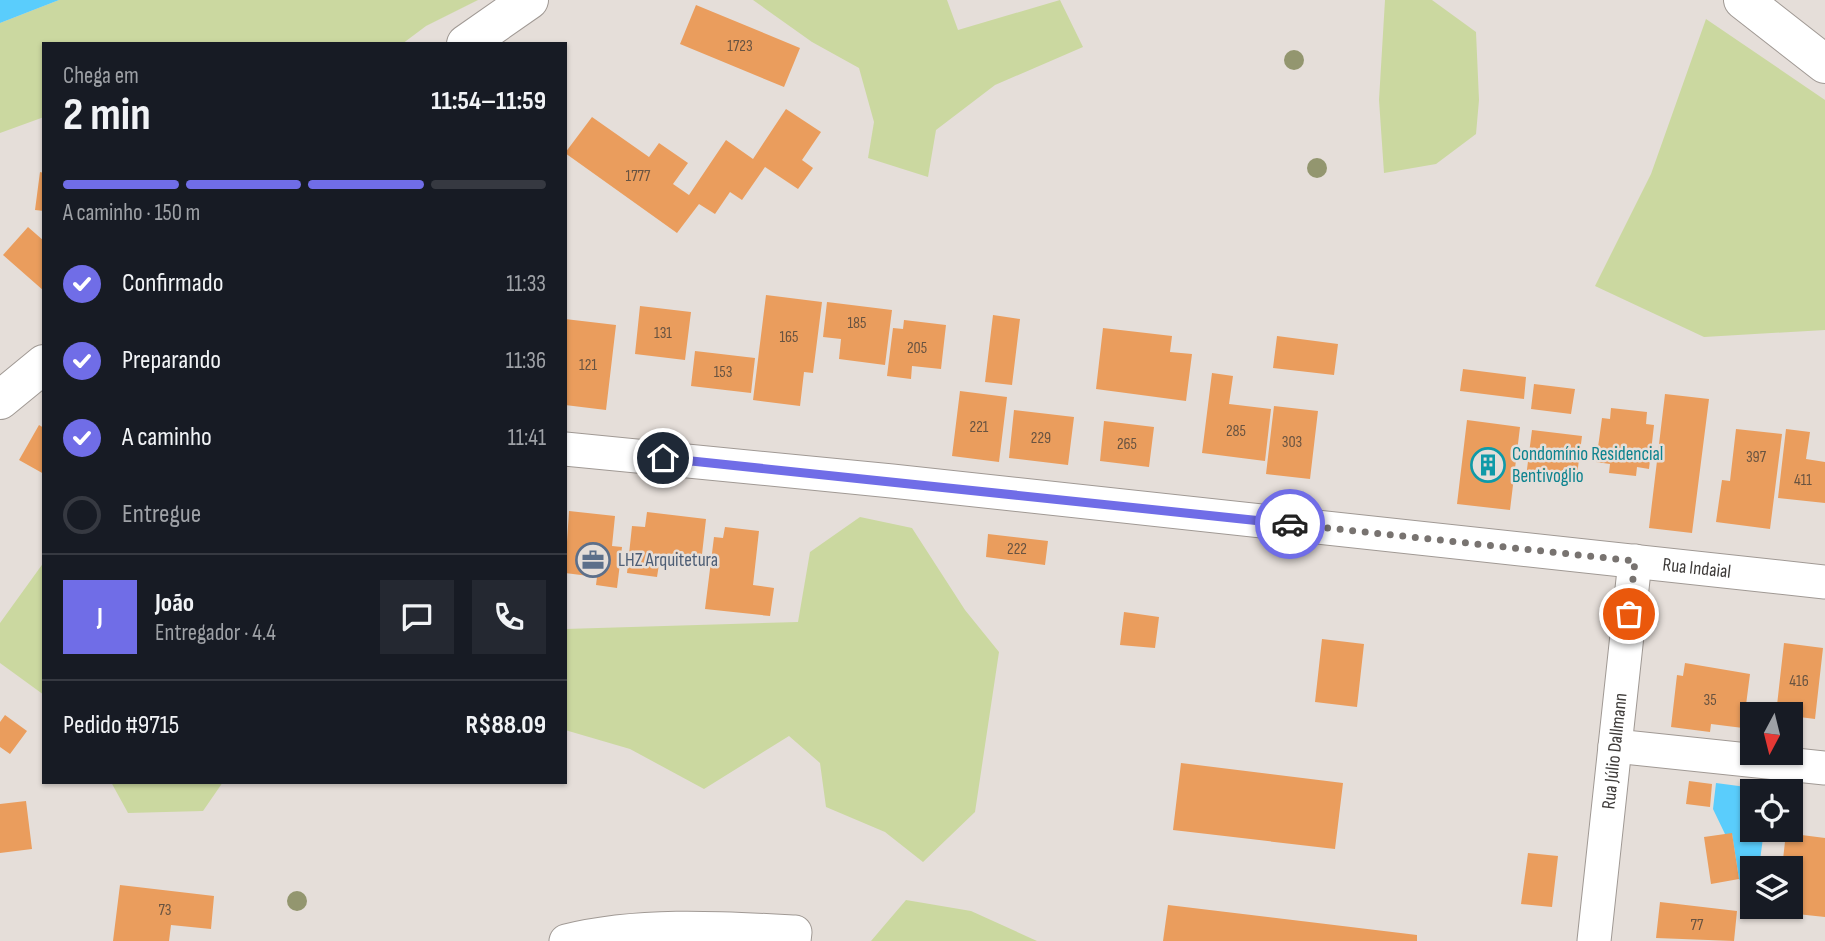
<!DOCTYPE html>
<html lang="pt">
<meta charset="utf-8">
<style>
:root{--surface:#171b24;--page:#242831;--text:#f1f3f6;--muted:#9ea1a6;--line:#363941;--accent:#706de7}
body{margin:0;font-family:"Sofia Sans Condensed",sans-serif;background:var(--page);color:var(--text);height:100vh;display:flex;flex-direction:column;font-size:26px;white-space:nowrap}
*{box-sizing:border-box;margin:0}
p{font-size:23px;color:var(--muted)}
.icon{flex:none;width:38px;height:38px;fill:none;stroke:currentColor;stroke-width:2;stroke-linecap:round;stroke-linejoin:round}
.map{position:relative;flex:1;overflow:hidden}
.side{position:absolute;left:42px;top:42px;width:525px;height:742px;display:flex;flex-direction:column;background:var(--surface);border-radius:0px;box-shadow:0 2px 5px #0004}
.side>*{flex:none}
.needle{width:46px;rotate:187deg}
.controls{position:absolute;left:1740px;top:702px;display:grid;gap:14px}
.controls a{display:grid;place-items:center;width:63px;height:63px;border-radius:0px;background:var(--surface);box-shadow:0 2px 5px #0004;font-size:35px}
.pin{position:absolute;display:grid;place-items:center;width:60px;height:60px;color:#fff;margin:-30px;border:4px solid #fff;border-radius:50%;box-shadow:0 2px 7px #0007}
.courier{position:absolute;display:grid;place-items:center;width:70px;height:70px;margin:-35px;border:5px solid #706de7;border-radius:50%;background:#fff;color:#222;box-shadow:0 2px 9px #0007}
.head em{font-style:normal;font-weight:700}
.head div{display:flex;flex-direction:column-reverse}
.head{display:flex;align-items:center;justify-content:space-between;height:119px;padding:0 21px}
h1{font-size:46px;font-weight:700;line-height:52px}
.bar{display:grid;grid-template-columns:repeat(4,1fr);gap:10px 7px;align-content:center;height:84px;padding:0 21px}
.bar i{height:9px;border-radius:5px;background:var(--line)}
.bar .active{background:var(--accent)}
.bar p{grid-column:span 4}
.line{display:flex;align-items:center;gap:18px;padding:0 21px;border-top:2px solid var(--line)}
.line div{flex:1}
.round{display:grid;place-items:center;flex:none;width:74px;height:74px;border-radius:0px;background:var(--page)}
ol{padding:0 21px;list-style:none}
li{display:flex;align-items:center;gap:21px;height:77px}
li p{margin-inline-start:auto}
li .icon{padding:7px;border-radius:50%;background:var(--accent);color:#fff;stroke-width:4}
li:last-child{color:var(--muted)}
li i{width:38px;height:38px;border:4px solid var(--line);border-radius:50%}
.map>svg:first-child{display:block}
.green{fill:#cbd8a0}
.water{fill:#5acdfc}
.building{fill:#ea9d5d}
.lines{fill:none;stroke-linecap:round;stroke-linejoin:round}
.minor-casing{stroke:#a09994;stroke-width:35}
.tertiary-casing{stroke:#a09994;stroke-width:40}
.minor{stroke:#fff;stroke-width:33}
.tertiary{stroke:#fff;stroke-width:38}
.tree{fill:#93966f}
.done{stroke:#787370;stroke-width:7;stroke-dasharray:0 12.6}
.route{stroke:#706de7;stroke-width:9}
.labels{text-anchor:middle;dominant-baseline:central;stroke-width:5;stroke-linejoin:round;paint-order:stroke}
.number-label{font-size:16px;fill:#685341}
.culture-label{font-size:19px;fill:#0d838f;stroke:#e5ded9;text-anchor:start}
.service-label{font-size:19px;fill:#4e5e75;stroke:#e5ded9;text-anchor:start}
.street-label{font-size:19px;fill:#3d3a38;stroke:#e5ded9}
</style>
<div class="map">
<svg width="1825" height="941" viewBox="0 0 1825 941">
<rect width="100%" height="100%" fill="#e5ded9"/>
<path class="green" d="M59,0H478L426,26L402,44H44V117L0,133V23Z
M753,0H947L958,30L1060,0L1083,47L995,85L936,130L928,177L868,158L874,122L859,68L812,42Z
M1385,0H1432L1476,32L1479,100L1476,134L1436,164L1384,173L1379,100Z
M1706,19L1825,100V330L1704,337L1595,286L1651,174Z
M860,517L912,528L965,610L999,652L975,812L923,862L885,832L826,807L820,763L789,736L704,789L630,749L565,730V629L798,622L810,552Z
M44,562V695L0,663V623Z
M111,782H223L203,811L128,813Z
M906,900L971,911L1037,941H871Z"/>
<path class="water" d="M0,0H59L0,23Z
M1716,783L1769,790L1752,791V830H1764L1759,868H1752V897L1739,879L1732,834H1725L1713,809Z"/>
<path class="building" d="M696,5L800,48L784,87L680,44Z
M786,109L821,132L802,160L813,168L798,189L765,167L742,200L730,192L715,214L699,204L677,233L565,153L592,117L649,157L659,143L688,163L673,184L689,195L726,140L753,159Z
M40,172L44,173V211L35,210Z
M28,227L44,241V291L3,255Z
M766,295L822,302L813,373L804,372L800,406L753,400Z
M827,302L892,310L885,365L839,359L841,339L823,337Z
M640,306L691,312L685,360L635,354Z
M993,315L1020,319L1012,385L985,382Z
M565,319L616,325L606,410L565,405Z
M904,320L946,325L941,369L912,366L911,379L887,376L893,328L903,329Z
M1103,328L1172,336L1170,352L1192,354L1186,401L1096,389Z
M1277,336L1338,344L1334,375L1273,368Z
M695,351L755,358L751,393L691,386Z
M1463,369L1526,377L1524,399L1460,391Z
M1212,373L1233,376L1229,404L1271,409L1265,461L1202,453Z
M1534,384L1575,389L1571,414L1531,409Z
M960,391L1007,397L999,462L952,456Z
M1665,394L1709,399L1692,533L1649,528Z
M1274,406L1318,411L1310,479L1266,474Z
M1611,408L1647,412L1646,424L1654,425L1649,469L1637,467L1636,476L1609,473L1610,464L1596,462L1602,418L1610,419Z
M1014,410L1074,417L1068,465L1009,458Z
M1467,420L1520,427L1510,510L1457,504Z
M1104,421L1154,427L1149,467L1100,461Z
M39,425L44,428V474L19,460Z
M1736,429L1782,434L1770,529L1716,522L1722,480L1730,481Z
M1786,429L1810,432L1806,459L1825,462V503L1778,498Z
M1532,430L1582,436L1576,483L1526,477Z
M569,511L615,516L612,546L622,547L617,588L596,585L597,577L565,573Z
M647,512L706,519L701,563L660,558L657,577L627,573L632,526L645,527Z
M725,527L759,531L753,585L774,588L770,616L705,609L714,537L723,538Z
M988,534L1048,541L1045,565L986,557Z
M1124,612L1159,617L1155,648L1120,645Z
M1322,639L1364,644L1357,707L1315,702Z
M1784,643L1823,648L1815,719L1776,714Z
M1685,663L1750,674L1743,728L1711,724L1710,732L1671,727L1677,675L1683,676Z
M5,715L27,731L10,754L0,747V722Z
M1181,763L1343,783L1335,849L1173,830Z
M1689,781L1712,784L1710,807L1686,804Z
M26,801L32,849L0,853V804Z
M1732,833L1739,879L1711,884L1704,837Z
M1786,833L1825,838V917L1777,912L1778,906H1790V868H1782Z
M1528,853L1558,856L1552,907L1521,904Z
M120,885L214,896L211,929L171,925L169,941H113Z
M1660,902L1737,911L1734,941L1656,938Z
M1168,905L1417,935V941H1163Z"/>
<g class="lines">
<g class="minor-casing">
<g id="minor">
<path id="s1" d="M565,449L892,481L1825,582"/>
<path d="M1615,746L1825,768"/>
<path d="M566,941C639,923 720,928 795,932L794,941"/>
<path id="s2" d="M1594,941L1635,561"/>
</g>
</g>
<g class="tertiary-casing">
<path id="tertiary" d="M1743,0L1825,64
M466,44L529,0
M0,400L44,364"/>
</g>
<use href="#minor" class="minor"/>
<use href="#tertiary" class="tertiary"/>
</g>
<g class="tree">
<circle cx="1294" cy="60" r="10"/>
<circle cx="1317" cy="168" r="10"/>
<circle cx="297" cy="901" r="10"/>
</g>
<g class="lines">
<path class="done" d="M1290,524L1635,561L1629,614"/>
<path class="route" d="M663,458L1290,524"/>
</g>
<defs>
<g id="building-ring" transform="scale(1.75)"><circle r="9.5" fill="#e5ded9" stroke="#0f9aa8" stroke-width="1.5"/><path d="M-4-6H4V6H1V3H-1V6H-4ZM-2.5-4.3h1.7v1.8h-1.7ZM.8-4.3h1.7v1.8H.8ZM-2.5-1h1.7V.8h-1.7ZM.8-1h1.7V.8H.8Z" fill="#0f9aa8"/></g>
<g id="office-ring" transform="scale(1.75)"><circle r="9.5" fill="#e5ded9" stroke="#5c6f8a" stroke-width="1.5"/><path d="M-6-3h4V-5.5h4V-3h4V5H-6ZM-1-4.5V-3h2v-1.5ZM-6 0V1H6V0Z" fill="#5c6f8a"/></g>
</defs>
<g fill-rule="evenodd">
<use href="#building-ring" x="1488" y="465"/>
<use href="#office-ring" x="593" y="560"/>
</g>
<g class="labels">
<g class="number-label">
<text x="740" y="46">1723</text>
<text x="638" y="176">1777</text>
<text x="857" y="323">185</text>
<text x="663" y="333">131</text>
<text x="789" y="337">165</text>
<text x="917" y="348">205</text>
<text x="588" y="365">121</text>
<text x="723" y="372">153</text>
<text x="979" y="427">221</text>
<text x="1236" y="431">285</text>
<text x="1041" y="438">229</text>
<text x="1292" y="442">303</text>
<text x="1127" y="444">265</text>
<text x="1756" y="457">397</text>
<text x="1803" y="480">411</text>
<text x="1017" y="549">222</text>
<text x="1799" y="681">416</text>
<text x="1710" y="700">35</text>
<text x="165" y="910">73</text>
<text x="1697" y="925">77</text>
</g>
<g class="culture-label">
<text x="1512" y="454">Condomínio Residencial<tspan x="1512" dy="22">Bentivoglio</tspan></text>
</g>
<g class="service-label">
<text x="618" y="560">LHZ Arquitetura</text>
</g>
<g class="street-label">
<text stroke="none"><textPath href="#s1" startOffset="1138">Rua Indaial</textPath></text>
<text stroke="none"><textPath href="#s2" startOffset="191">Rua Júlio Dallmann</textPath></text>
</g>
</g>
</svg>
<div class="controls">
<a><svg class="needle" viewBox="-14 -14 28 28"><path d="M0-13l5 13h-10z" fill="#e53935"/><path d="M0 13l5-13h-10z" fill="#9ea1a6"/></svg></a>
<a><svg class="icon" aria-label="locate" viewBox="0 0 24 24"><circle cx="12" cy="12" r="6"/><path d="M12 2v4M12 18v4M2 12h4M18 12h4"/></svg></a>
<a><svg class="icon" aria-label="layers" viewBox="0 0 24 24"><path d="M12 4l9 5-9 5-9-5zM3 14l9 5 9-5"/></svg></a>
</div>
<div class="pin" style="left:1629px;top:614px;background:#ea580c"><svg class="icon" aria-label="bag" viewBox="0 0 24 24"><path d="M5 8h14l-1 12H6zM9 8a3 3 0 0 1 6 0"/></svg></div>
<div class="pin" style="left:663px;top:458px;background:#1f2937"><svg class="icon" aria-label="home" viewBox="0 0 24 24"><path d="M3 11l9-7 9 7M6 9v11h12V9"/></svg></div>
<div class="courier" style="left:1290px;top:524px"><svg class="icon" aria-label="car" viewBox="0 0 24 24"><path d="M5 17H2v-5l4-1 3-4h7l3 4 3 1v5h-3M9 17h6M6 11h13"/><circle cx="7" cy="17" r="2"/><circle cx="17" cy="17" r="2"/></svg></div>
<section class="side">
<div class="head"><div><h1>2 min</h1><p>Chega em</p></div><em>11:54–11:59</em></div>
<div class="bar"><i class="active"></i><i class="active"></i><i class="active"></i><i></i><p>A caminho · 150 m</p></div>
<ol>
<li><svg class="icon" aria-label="check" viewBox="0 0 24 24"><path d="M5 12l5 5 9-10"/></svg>Confirmado<p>11:33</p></li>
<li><svg class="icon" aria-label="check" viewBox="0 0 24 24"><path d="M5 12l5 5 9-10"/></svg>Preparando<p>11:36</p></li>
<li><svg class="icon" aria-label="check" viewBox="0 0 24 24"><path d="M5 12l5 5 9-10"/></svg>A caminho<p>11:41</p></li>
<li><i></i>Entregue</li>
</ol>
<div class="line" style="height:126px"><b class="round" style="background:var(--accent);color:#fff">J</b><div><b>João</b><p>Entregador · 4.4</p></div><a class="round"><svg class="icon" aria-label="chat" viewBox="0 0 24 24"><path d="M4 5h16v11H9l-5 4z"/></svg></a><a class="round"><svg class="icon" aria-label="phone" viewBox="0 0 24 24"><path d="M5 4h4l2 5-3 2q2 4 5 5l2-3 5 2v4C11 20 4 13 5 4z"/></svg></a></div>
<div class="line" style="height:91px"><div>Pedido #9715</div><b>R$88.09</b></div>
</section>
</div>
